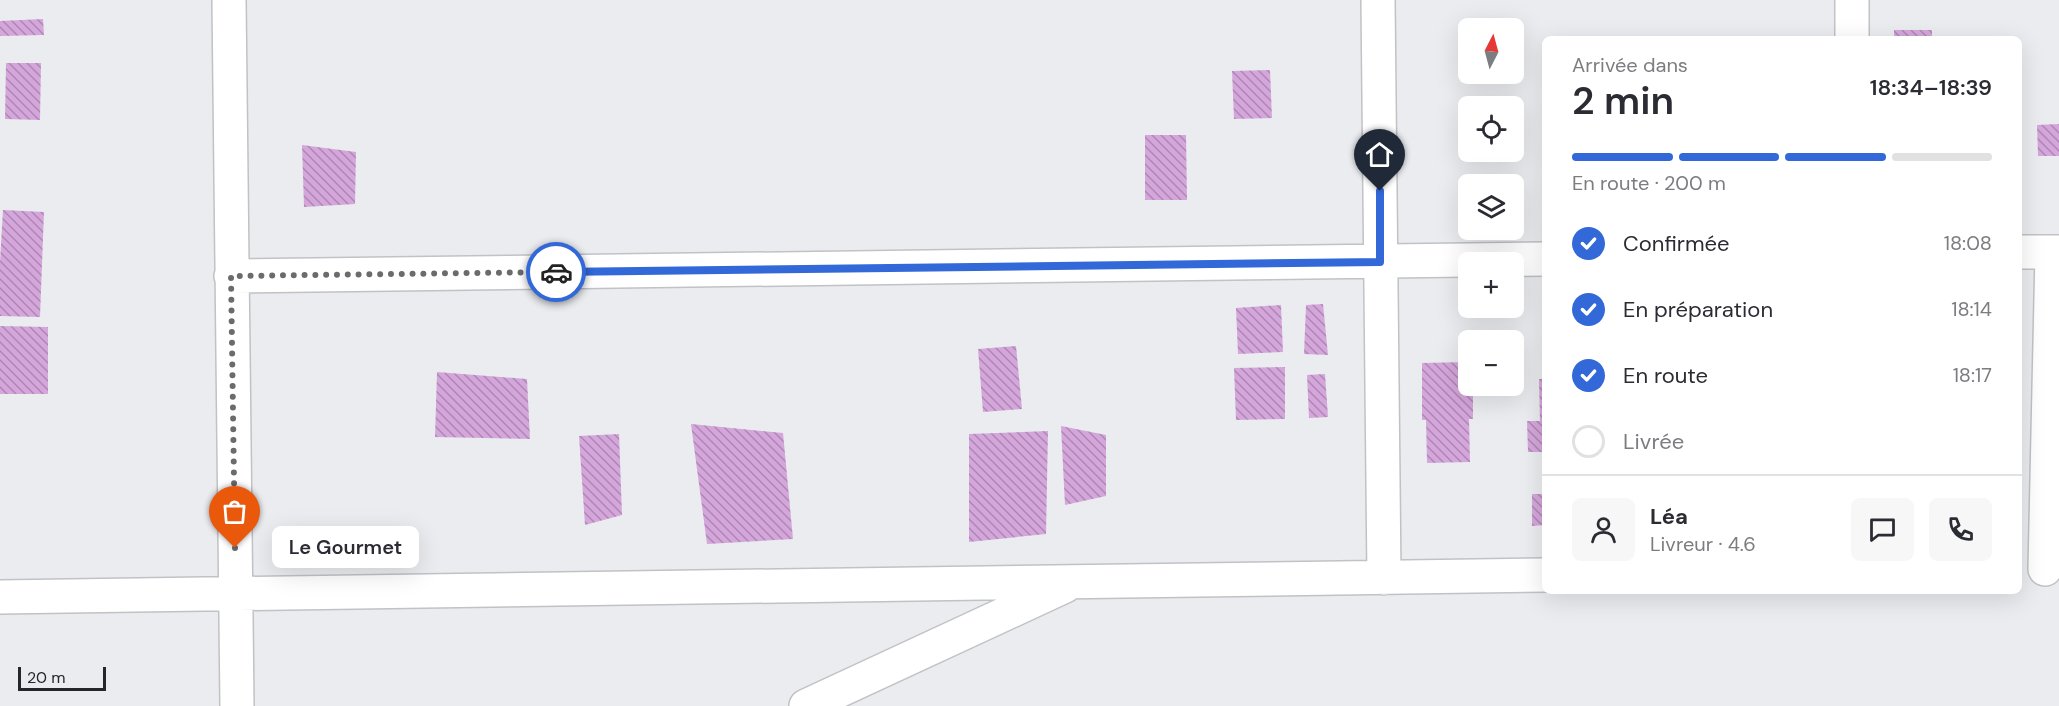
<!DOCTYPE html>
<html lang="fr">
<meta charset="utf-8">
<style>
:root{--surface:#fff;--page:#f7f7f7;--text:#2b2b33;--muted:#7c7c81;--line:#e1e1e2;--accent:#3268d7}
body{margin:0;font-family:"DM Sans",sans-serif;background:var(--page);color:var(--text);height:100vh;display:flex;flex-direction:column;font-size:22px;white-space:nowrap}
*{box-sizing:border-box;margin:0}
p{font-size:20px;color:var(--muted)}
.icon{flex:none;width:33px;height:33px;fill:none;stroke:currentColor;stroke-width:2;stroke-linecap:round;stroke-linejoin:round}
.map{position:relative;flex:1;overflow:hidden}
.details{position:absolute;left:1542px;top:36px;width:480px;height:558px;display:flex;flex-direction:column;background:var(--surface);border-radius:9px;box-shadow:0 6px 24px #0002}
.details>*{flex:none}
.needle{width:39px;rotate:6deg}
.fabs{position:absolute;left:1458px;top:18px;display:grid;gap:12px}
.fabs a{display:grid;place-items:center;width:66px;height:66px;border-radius:9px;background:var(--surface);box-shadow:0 6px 24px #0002;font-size:30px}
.scale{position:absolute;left:18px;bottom:15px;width:88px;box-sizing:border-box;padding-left:6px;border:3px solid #252627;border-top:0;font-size:16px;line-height:21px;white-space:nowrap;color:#252627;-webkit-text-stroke:4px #eaecef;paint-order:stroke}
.pin{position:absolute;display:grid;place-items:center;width:51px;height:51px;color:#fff;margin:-62px -26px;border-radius:50% 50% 50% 0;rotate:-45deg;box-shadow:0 0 6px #0007}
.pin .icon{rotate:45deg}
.courier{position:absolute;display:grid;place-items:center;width:60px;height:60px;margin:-30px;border:4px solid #3268d7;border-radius:50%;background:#fff;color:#222;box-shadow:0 2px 8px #0007}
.bubble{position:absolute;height:42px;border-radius:9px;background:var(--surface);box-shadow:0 6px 24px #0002;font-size:20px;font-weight:600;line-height:42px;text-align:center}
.headline em{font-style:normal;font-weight:600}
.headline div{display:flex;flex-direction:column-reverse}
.headline{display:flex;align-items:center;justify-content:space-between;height:102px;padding:0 30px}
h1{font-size:39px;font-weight:600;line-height:45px}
.bar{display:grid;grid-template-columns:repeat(4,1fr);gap:9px 6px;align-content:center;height:72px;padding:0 30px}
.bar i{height:8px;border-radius:4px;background:var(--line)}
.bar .active{background:var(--accent)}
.bar p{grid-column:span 4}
.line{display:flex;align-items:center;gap:15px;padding:0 30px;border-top:2px solid var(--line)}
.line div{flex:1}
.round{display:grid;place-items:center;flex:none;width:63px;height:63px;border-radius:9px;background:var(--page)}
ol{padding:0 30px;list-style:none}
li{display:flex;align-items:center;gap:18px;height:66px}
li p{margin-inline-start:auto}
li .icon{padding:6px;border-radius:50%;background:var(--accent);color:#fff;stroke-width:4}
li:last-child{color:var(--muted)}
li i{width:33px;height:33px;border:3px solid var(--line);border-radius:50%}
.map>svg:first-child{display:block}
.building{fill:url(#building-back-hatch)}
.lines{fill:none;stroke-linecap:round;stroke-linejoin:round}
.minor-casing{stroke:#c1c2c5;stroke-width:36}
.minor{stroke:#fff;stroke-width:33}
.done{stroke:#6a6b6d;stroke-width:6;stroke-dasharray:0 10.8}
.route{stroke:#3268d7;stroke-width:8}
</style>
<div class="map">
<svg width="2059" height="706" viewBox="0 0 2059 706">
<defs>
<pattern id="building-back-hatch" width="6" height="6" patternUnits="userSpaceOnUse" patternTransform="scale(1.5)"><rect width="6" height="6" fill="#d5a6dc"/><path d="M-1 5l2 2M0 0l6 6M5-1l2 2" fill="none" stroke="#ad87b2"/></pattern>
</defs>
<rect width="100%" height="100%" fill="#eaecef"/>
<path class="building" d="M43,19L44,35L0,36V21Z
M1894,30H1932V39H1894Z
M6,63H41L40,120L5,119Z
M1270,70L1272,118L1234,119L1232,71Z
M2059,124V156H2038L2037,125Z
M1145,135H1186L1187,200H1145Z
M302,145L356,152L355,204L304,207Z
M3,210L44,212L40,317L0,316V262Z
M1323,304L1328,355L1304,354L1306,305Z
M1281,305L1283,352L1238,354L1236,308Z
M0,326L48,327V394H0Z
M1016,346L1022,409L983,412L978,349Z
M1468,362V386H1473V419H1469L1470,462L1427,463L1426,420H1422V363Z
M1285,367V419L1236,420L1234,368Z
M437,372L527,379L530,439L435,437Z
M1325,374L1328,417L1309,418L1307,375Z
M1539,379H1545V452H1528L1527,421H1540Z
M691,424L783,433L793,539L707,544Z
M1061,426L1106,435V496L1065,505Z
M1048,431L1046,534L969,542V434Z
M619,434L622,515L585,525L579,436Z
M1532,494H1545V525L1532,526Z"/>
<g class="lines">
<g class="minor-casing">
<path id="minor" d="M229,0L237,706
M1378,0L1384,578
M1852,0V39
M2019,252H2059
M231,276L1545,259
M2045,569L2052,252
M0,597L1545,575
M806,706L1065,586"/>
</g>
<use href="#minor" class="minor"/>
</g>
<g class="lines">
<path class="done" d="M235,548L231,276L556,272"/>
<path class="route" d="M556,272L1380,262V191"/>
</g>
</svg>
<div class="fabs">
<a><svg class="needle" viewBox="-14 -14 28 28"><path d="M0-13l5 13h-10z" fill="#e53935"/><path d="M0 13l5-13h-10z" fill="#7c7c81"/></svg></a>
<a><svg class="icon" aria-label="locate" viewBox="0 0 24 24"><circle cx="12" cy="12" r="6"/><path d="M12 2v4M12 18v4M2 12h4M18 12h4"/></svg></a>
<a><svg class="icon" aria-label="layers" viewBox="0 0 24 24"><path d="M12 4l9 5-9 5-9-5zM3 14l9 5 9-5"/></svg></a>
<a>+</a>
<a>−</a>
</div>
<div class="scale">20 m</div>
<div class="pin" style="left:235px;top:548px;background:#ea580c"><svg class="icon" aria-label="bag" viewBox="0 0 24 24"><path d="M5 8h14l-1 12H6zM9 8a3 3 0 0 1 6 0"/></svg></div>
<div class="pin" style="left:1380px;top:191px;background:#1f2937"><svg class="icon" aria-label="home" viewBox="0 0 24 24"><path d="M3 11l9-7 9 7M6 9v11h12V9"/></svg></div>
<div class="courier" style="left:556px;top:272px"><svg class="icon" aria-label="car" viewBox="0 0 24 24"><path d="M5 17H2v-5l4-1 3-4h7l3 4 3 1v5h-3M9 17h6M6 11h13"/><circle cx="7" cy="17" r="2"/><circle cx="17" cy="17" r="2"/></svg></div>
<div class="bubble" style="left:272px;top:526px;width:147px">Le Gourmet</div>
<section class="details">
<div class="headline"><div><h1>2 min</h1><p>Arrivée dans</p></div><em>18:34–18:39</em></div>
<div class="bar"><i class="active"></i><i class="active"></i><i class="active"></i><i></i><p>En route · 200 m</p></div>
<ol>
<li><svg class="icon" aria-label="check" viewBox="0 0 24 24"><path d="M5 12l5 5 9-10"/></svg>Confirmée<p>18:08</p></li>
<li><svg class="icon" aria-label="check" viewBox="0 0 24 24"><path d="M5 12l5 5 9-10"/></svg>En préparation<p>18:14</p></li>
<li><svg class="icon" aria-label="check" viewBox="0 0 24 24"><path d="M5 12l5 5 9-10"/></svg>En route<p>18:17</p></li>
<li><i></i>Livrée</li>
</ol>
<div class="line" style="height:108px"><a class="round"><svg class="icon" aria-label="person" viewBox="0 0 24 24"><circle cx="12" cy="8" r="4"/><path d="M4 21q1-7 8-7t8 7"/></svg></a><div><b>Léa</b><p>Livreur · 4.6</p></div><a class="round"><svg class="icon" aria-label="chat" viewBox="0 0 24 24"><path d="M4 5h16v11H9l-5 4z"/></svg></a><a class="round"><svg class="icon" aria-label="phone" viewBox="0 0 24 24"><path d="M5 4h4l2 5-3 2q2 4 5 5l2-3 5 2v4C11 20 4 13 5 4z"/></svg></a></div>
</section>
</div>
